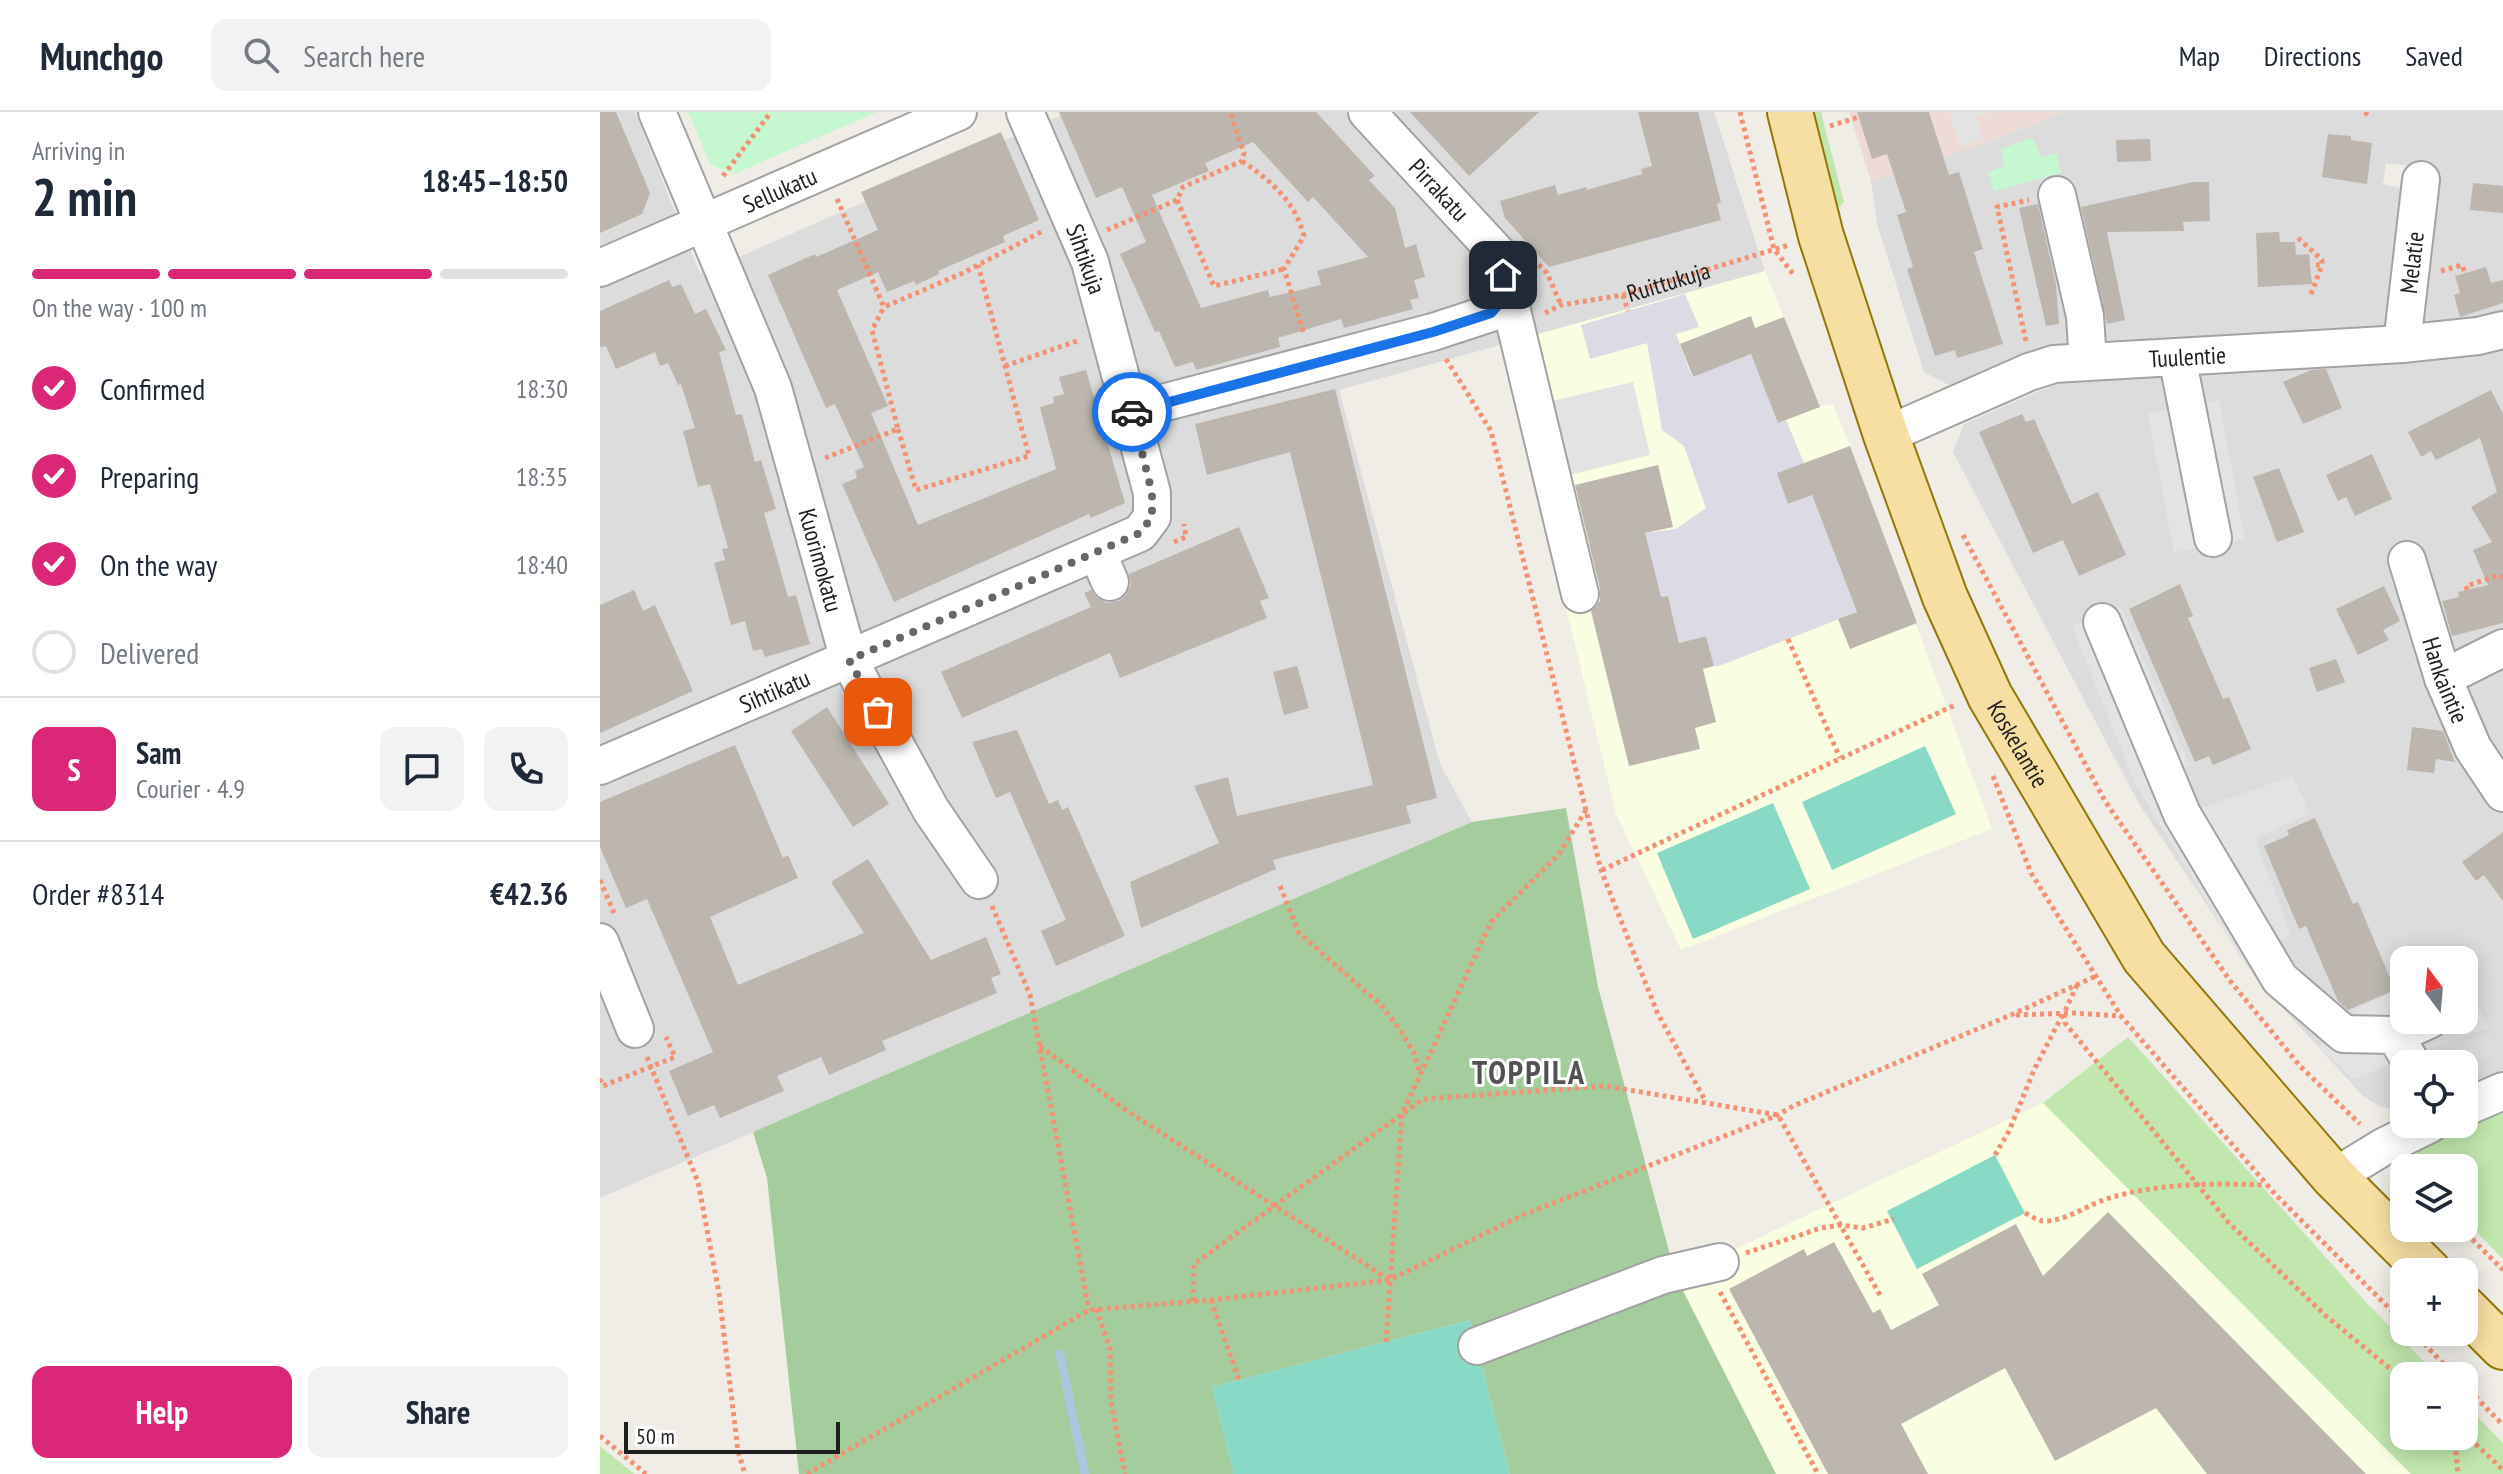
<!DOCTYPE html>
<meta charset="utf-8">
<style>
:root{--surface:#fff;--page:#f2f2f3;--text:#1f2937;--muted:#747a83;--line:#e0e1e3;--accent:#db2777}
body{margin:0;font-family:"PT Sans Narrow",sans-serif;background:var(--page);color:var(--text);height:100vh;display:flex;flex-direction:column;font-size:30px;white-space:nowrap}
*{box-sizing:border-box;margin:0}
p{font-size:26px;color:var(--muted)}
.icon{flex:none;width:44px;height:44px;fill:none;stroke:currentColor;stroke-width:2;stroke-linecap:round;stroke-linejoin:round}
.map{position:relative;flex:1;overflow:hidden}
.panel{display:flex;flex-direction:column;background:var(--surface);width:600px}
.panel>*{flex:none}
.needle{width:52px;rotate:344deg}
.buttons{position:absolute;left:1790px;top:834px;display:grid;gap:16px}
.buttons a{display:grid;place-items:center;width:88px;height:88px;border-radius:16px;background:var(--surface);box-shadow:0 4px 20px #0003;font-size:40px}
.scale{position:absolute;left:24px;bottom:20px;width:216px;box-sizing:border-box;padding-left:8px;border:4px solid #1f1f1f;border-top:0;font-size:22px;line-height:28px;white-space:nowrap;color:#1f1f1f;-webkit-text-stroke:6px #fff;paint-order:stroke}
.pin{position:absolute;display:grid;place-items:center;width:68px;height:68px;color:#fff;margin:-34px;border-radius:16px;box-shadow:0 4px 12px #0006}
.courier{position:absolute;display:grid;place-items:center;width:80px;height:80px;margin:-40px;border:6px solid #1a73e8;border-radius:50%;background:#fff;color:#222;box-shadow:0 2px 10px #0007}
.overview em{font-style:normal;font-weight:700}
.overview div{display:flex;flex-direction:column-reverse}
.overview{display:flex;align-items:center;justify-content:space-between;height:136px;padding:0 32px}
h1{font-size:52px;font-weight:700;line-height:60px}
.bar{display:grid;grid-template-columns:repeat(4,1fr);gap:12px 8px;align-content:center;height:96px;padding:0 32px}
.bar i{height:10px;border-radius:6px;background:var(--line)}
.bar .selected{background:var(--accent)}
.bar p{grid-column:span 4}
.line{display:flex;align-items:center;gap:20px;padding:0 32px;border-top:2px solid var(--line)}
.line div{flex:1}
.round{display:grid;place-items:center;flex:none;width:84px;height:84px;border-radius:16px;background:var(--page)}
ol{padding:0 32px;list-style:none}
li{display:flex;align-items:center;gap:24px;height:88px}
li p{margin-inline-start:auto}
li .icon{padding:8px;border-radius:50%;background:var(--accent);color:#fff;stroke-width:4}
li:last-child{color:var(--muted)}
li i{width:44px;height:44px;border:4px solid var(--line);border-radius:50%}
.cta{display:flex;gap:16px;margin-top:auto;padding:16px 32px}
.cta a{flex:1;height:92px;border-radius:16px;background:var(--accent);color:#fff;font-size:32px;font-weight:700;line-height:92px;text-align:center}
.cta a+a{background:var(--page);color:var(--text)}
header{display:flex;align-items:center;gap:48px;box-sizing:border-box;height:112px;padding:0 40px;background:var(--surface);border-bottom:2px solid var(--line)}
header strong{font-size:38px}
nav{display:flex;gap:44px;margin-inline-start:auto;font-size:28px}
.search{width:560px;height:72px;background:var(--page);display:flex;align-items:center;gap:20px;box-sizing:border-box;padding:0 28px;border-radius:16px;color:var(--muted);font-size:30px}
main{display:flex;flex:1;min-height:0}
.map>svg:first-child{display:block}
.residential{fill:#dddcdc;fill-rule:evenodd}
.commercial{fill:#efdbd6}
.education{fill:#f9fde1}
.grass{fill:#c2e7ae}
.forest{fill:#a4cc9d}
.park{fill:#c5f7d0}
.pitch{fill:#88dac6}
.parking{fill:#e3e3e3}
.plaza{fill:#dcdae5}
.lines{fill:none;stroke-linecap:round;stroke-linejoin:round}
.stream{stroke:#a9c8db;stroke-width:9}
.building{fill:#bcb6af;fill-rule:evenodd}
.minor-casing{stroke:#a3a3a3;stroke-width:40}
.major-casing{stroke:#927808;stroke-width:48}
.path{stroke:#f39273;stroke-width:5;stroke-dasharray:4 4;stroke-linecap:butt}
.minor{stroke:#fff;stroke-width:36}
.major{stroke:#f7dfa3;stroke-width:44}
.done{stroke:#686765;stroke-width:8;stroke-dasharray:0 14.4}
.route{stroke:#1a73e8;stroke-width:10}
.labels{text-anchor:middle;dominant-baseline:central;stroke-width:6;stroke-linejoin:round;paint-order:stroke}
.street-label{font-size:24px;fill:#1f1f1f;stroke:#fff}
.district-label{font-size:32px;font-weight:bold;letter-spacing:2px;fill:#525252;stroke:#fff}
</style>
<header>
<strong>Munchgo</strong>
<div class="search"><svg class="icon" aria-label="search" viewBox="0 0 24 24"><circle cx="10" cy="10" r="6"/><path d="M15 15l6 6"/></svg>Search here</div>
<nav><a>Map</a><a>Directions</a><a>Saved</a></nav>
</header>
<main>
<section class="panel">
<div class="overview"><div><h1>2 min</h1><p>Arriving in</p></div><em>18:45–18:50</em></div>
<div class="bar"><i class="selected"></i><i class="selected"></i><i class="selected"></i><i></i><p>On the way · 100 m</p></div>
<ol>
<li><svg class="icon" aria-label="check" viewBox="0 0 24 24"><path d="M5 12l5 5 9-10"/></svg>Confirmed<p>18:30</p></li>
<li><svg class="icon" aria-label="check" viewBox="0 0 24 24"><path d="M5 12l5 5 9-10"/></svg>Preparing<p>18:35</p></li>
<li><svg class="icon" aria-label="check" viewBox="0 0 24 24"><path d="M5 12l5 5 9-10"/></svg>On the way<p>18:40</p></li>
<li><i></i>Delivered</li>
</ol>
<div class="line" style="height:144px"><b class="round" style="background:var(--accent);color:#fff">S</b><div><b>Sam</b><p>Courier · 4.9</p></div><a class="round"><svg class="icon" aria-label="chat" viewBox="0 0 24 24"><path d="M4 5h16v11H9l-5 4z"/></svg></a><a class="round"><svg class="icon" aria-label="phone" viewBox="0 0 24 24"><path d="M5 4h4l2 5-3 2q2 4 5 5l2-3 5 2v4C11 20 4 13 5 4z"/></svg></a></div>
<div class="line" style="height:104px"><div>Order #8314</div><b>€42.36</b></div>
<div class="cta"><a>Help</a><a>Share</a></div>
</section>
<div class="map">
<svg width="1903" height="1362" viewBox="0 0 1903 1362">
<rect width="100%" height="100%" fill="#efede6"/>
<path class="residential" d="M0,0H35L100,162L469,0H1114L1165,159L739,278L840,652L872,710L0,1086Z
M1463,0H1903V201L1834,218L1818,204L1833,57L1786,51L1783,72L1804,77L1796,206L1776,225L1443,244L1351,274L1324,260L1277,112L1271,69L1388,30Z
M1903,233V958L1864,975V952H1804V997L1796,998L1779,994L1763,984L1658,869L1539,692L1353,340L1364,312L1462,269ZM1804,848H1864V908H1804Z"/>
<path class="commercial" d="M1249,0H1463L1388,30L1271,69Z"/>
<path class="education" d="M1165,159L1219,294L1233,292L1250,334L1392,717L1081,838L1016,702L902,232Z
M1443,991L1811,1362H1176L1076,1165Z"/>
<path class="grass" d="M1206,0H1221L1244,90L1235,99Z
M1528,925L1764,1188L1838,1264H1804V1324H1864V1291L1903,1331V1362H1811L1443,991Z
M1903,991V1147L1864,1107V1056H1820L1817,1039L1834,1023L1849,1014L1864,1012Z
M0,1334L34,1362H0Z"/>
<path class="forest" d="M966,696L998,875L1076,1165L1176,1362H910L870,1208L612,1275L634,1362H199L167,1066L153,1020L872,710Z"/>
<path class="park" d="M88,0H277L134,62L111,53Z
M1432,26L1442,45L1457,41L1461,61L1394,79L1388,60L1405,54L1401,37Z"/>
<path class="pitch" d="M1325,634L1356,702L1232,758L1202,690Z
M1173,691L1210,777L1093,827L1057,741Z
M1395,1043L1425,1101L1317,1157L1287,1099Z
M870,1208L910,1362H634L612,1275Z"/>
<path class="parking" d="M1349,0H1392L1376,5L1383,27L1360,34Z
M1033,270L1050,343L965,364L948,290Z
M1619,288L1645,427L1574,440L1548,302Z
M1521,495L1590,654L1575,660L1591,699L1693,664L1710,701L1655,727L1691,823L1640,845L1534,669L1472,514Z
M1864,859L1888,916L1753,967L1718,935L1760,895L1804,875V908H1864Z"/>
<path class="plaza" d="M1085,182L1099,215L1076,222L1092,265L1151,242L1179,311L1186,308L1204,351L1189,392L1212,383L1257,500L1119,554H1114L1106,524L1079,531L1068,484L1043,490L1045,421L1076,417L1106,396L1084,334L1062,318L1047,231L990,247L981,213Z"/>
<g class="lines">
<path class="stream" d="M460,1242L485,1362"/>
</g>
<path class="building" d="M0,0H16L50,81L42,102L0,121Z
M459,0H716L775,64L769,68L795,96L805,136L816,132L825,165L814,168L819,186L810,188L813,197L784,205L744,216L741,207L678,226L680,235L596,258L593,250L575,255L559,219L555,220L520,142L546,130L522,75L496,86ZM653,30L708,90L713,85L768,145L717,159L721,173L670,185L668,178L601,196L552,83L609,59L605,51Z
M810,0H939L869,64Z
M1038,0H1098L1121,90L1117,92L1121,108L949,155L905,106L900,89L955,73L958,83L986,75L987,78L1042,62L1041,57L1052,54Z
M1257,0H1329L1349,63L1359,60L1383,137L1374,140L1403,232L1357,246L1355,238L1335,244L1307,157L1313,155L1297,103L1306,100L1287,42L1272,47Z
M401,20L439,108L403,124L405,130L338,159L339,162L316,173L314,169L287,180L278,160L237,178L288,294L271,301L318,413L456,357L440,295L454,291L453,285L464,282L459,265L486,258L525,391L491,406L489,402L294,490L242,372L257,366L255,359L264,355L235,292L226,296L168,163L215,142L216,145L278,118L261,80Z
M1728,22L1751,24V28L1772,31L1767,72L1722,65Z
M1550,27L1551,49L1517,50L1516,28Z
M1593,70H1609L1610,109L1583,110L1584,119L1507,120L1525,208L1507,212L1481,95Z
M1873,71L1903,74V101L1870,98Z
M1438,92L1456,172L1459,212L1446,214L1419,96Z
M1679,120L1680,130H1695L1696,143L1709,142L1712,172L1658,175L1656,121Z
M1886,155L1891,171L1903,168V191L1860,205L1854,183L1860,181L1855,164Z
M69,168L72,175L81,172L95,202L106,197L126,238L119,240L136,303L142,302L155,350L161,348L176,397L164,401L188,485L196,483L210,532L165,545L162,537L153,539L145,509L131,513L114,451L125,448L122,437L128,436L110,372L98,375L83,319L95,316L81,272L78,273L68,251L60,254L55,240L16,257L6,234L0,235V199Z
M1151,204L1155,216L1184,205L1220,295L1178,311L1151,242L1093,265L1080,232Z
M1726,257L1742,296L1703,312L1683,270L1711,258Z
M735,277L837,686L806,694L811,711L673,748L676,757L541,816L530,770L619,731L594,674L628,665L637,704L773,673L690,340L607,363L595,312Z
M1891,278L1903,302V511L1852,524L1842,489L1859,485L1858,480L1888,473L1873,438L1892,430L1871,395L1897,380L1880,326L1836,348L1831,339L1821,345L1808,320Z
M1422,302L1426,310L1434,307L1472,392L1498,380L1526,443L1479,464L1463,428L1433,441L1379,320Z
M1250,334L1317,511L1250,537L1238,507L1257,500L1212,383L1188,392L1177,361Z
M1772,342L1792,387L1755,404L1746,385L1738,389L1726,363Z
M1058,353L1073,415L1045,421L1061,485L1068,484L1079,531L1106,524L1114,554L1103,557L1116,610L1095,616L1100,637L1029,654L991,499L1000,489V477L975,373Z
M1679,356L1704,420L1677,430L1653,365Z
M639,415L669,486L660,489L667,506L520,566L510,541L362,606L341,560L491,495L484,481L491,478L497,486L507,491L519,489L526,483L531,473L529,462Z
M1580,472L1593,504L1588,506L1623,587L1629,585L1651,637L1613,653L1609,644L1595,650L1529,497Z
M1784,474L1800,509L1783,518L1789,528L1758,543L1736,497Z
M34,478L43,499L55,493L93,579L0,621V493Z
M1736,547L1745,570L1717,580L1709,556Z
M697,554L709,596L684,603L673,560Z
M227,595L289,692L253,715L191,619Z
M1812,615L1843,619L1855,650L1836,647L1834,661L1807,658Z
M417,618L449,692L458,688L462,698L468,695L525,824L456,854L441,819L466,808L410,680L396,686L372,630Z
M135,633L183,746L188,743L198,766L110,805L138,873L264,821L231,770L268,747L331,848L386,825L401,862L391,866L397,881L282,929L286,938L229,963L221,945L177,964L184,979L120,1006L114,993L88,1004L69,959L113,940L47,787L26,796L0,735V690Z
M1715,706L1753,792L1758,790L1795,878L1748,898L1738,889L1706,814L1699,817L1664,734L1689,723L1687,718Z
M1903,720V789L1884,763L1876,769L1862,750Z
M1508,1100L1766,1362H1607L1556,1296L1455,1349L1405,1256L1301,1312L1328,1362H1228L1129,1177L1204,1137L1207,1144L1234,1130L1273,1201L1280,1197L1291,1218L1339,1193L1322,1162L1416,1112L1443,1164Z"/>
<g class="lines">
<g class="minor-casing">
<g id="minor">
<path id="s2" d="M57,0L173,276L249,548L331,698L379,768"/>
<path d="M1457,83L1485,204L1488,250"/>
<path id="s3" d="M0,156L358,0"/>
<path d="M908,182L980,482"/>
<path id="s4" d="M1802,232L1821,68"/>
<path d="M1577,245L1613,426"/>
<path d="M532,299L833,220L891,201L908,182L899,143L767,0"/>
<path id="s5" d="M1286,323L1429,260L1454,252L1802,232L1878,224L1903,218"/>
<path d="M497,440L510,470"/>
<path id="s6" d="M1807,448L1843,566L1873,636L1903,681"/>
<path d="M1502,510L1582,702L1680,867L1744,922L1795,923L1812,952"/>
<path d="M1843,566L1903,536"/>
<path id="s7" d="M0,654L540,421L552,405V381L490,150L425,0"/>
<path d="M0,830L35,917"/>
<path d="M1795,923L1829,908"/>
<path d="M1864,996L1903,979"/>
<path d="M1734,1065L1783,1035L1830,1012"/>
<path d="M877,1234L1063,1163L1120,1150"/>
</g>
</g>
<g class="major-casing">
<g id="major">
<path id="s8" d="M1190,0L1221,124L1286,323L1345,485L1390,584L1544,845L1734,1065L1829,1160"/>
<path d="M1864,1196L1903,1235"/>
</g>
</g>
<g class="path">
<path d="M1140,0L1174,137L1193,162"/>
<path d="M1765,0L1770,6"/>
<path d="M1230,14L1259,5"/>
<path d="M642,49C671,69 695,89 704,124L684,157L704,222"/>
<path d="M123,64L171,0"/>
<path d="M237,87L284,195L363,161L443,119"/>
<path d="M577,88L614,174L684,157"/>
<path d="M507,118L577,88L583,75L642,49L644,41L630,0"/>
<path d="M1698,126L1722,148V153H1716"/>
<path d="M933,147L947,161L961,193"/>
<path d="M1841,159L1862,153L1865,161"/>
<path d="M1711,182L1722,153"/>
<path d="M1023,183L1028,199"/>
<path id="s1" d="M945,201L961,193L1023,183L1189,133"/>
<path d="M1426,229L1397,95L1429,88"/>
<path d="M846,247L891,319L1001,758L1057,900L1106,990"/>
<path d="M405,254L480,228"/>
<path d="M298,317L316,378L429,344L378,153"/>
<path d="M225,346L298,317L272,218L284,195"/>
<path d="M1363,423L1505,689L1631,870L1700,954L1760,1012"/>
<path d="M574,430L586,425L584,412"/>
<path d="M1867,478L1866,474L1897,464L1903,465"/>
<path d="M1188,527L1240,646"/>
<path d="M1393,664L1431,761L1521,904L1676,1083L1804,1211"/>
<path d="M1002,758L1355,593"/>
<path d="M0,768L14,801"/>
<path d="M680,774L699,821L782,894L801,919L814,941L820,962"/>
<path d="M392,794L430,883L489,1198"/>
<path d="M1477,873L1464,901L1465,911L1629,1111L1726,1204L1804,1268"/>
<path d="M1416,903L1473,901L1521,904"/>
<path d="M440,934L526,998L788,1167"/>
<path d="M47,945L98,1070L119,1181L138,1339L145,1362"/>
<path d="M0,967L3,974L75,945L66,925"/>
<path d="M1395,1043L1409,1019L1434,958L1463,902"/>
<path d="M1425,1101C1433,1105 1439,1110 1448,1109C1469,1107 1486,1094 1506,1087C1557,1071 1614,1071 1666,1073"/>
<path d="M1861,1116L1903,1158"/>
<path d="M1146,1141L1221,1116L1241,1113L1263,1116L1294,1107"/>
<path d="M1120,1180L1218,1362"/>
<path d="M611,1188L639,1268"/>
<path d="M593,1189L594,1152L823,987L1005,974L1178,1003L1280,1183"/>
<path d="M496,1197L510,1237L511,1290L525,1362"/>
<path d="M1813,1220L1855,1264"/>
<path d="M786,1230L802,1002L891,810L959,742L986,698"/>
<path d="M1864,1273L1903,1313"/>
<path d="M1864,1321L1903,1358"/>
<path d="M0,1324L46,1362"/>
<path d="M1852,1324L1855,1330L1858,1362"/>
<path d="M207,1362L489,1198L611,1188L789,1168L923,1103L1178,1003L1193,994L1411,903L1496,864"/>
</g>
<use href="#minor" class="minor"/>
<use href="#major" class="major"/>
</g>
<g class="lines">
<path class="done" d="M278,600L249,548L540,421L552,405V381L532,300"/>
<path class="route" d="M532,300L833,220L891,201L908,182L903,163"/>
</g>
<g class="labels">
<g class="street-label">
<text stroke="none"><textPath href="#s3" startOffset="196">Sellukatu</textPath></text>
<text transform="translate(839 78) rotate(47)">Pirrakatu</text>
<text transform="translate(486 147) rotate(70)">Sihtikuja</text>
<text stroke="none"><textPath href="#s4" startOffset="82">Melatie</textPath></text>
<text stroke="none"><textPath href="#s1" startOffset="128">Ruittukuja</textPath></text>
<text stroke="none"><textPath href="#s5" startOffset="316">Tuulentie</textPath></text>
<text stroke="none"><textPath href="#s2" startOffset="478">Kuorimokatu</textPath></text>
<text stroke="none"><textPath href="#s6" startOffset="126">Hankaintie</textPath></text>
<text stroke="none"><textPath href="#s7" startOffset="190">Sihtikatu</textPath></text>
<text stroke="none"><textPath href="#s8" startOffset="674">Koskelantie</textPath></text>
</g>
<g class="district-label">
<text x="929" y="960">TOPPILA</text>
</g>
</g>
</svg>
<div class="buttons">
<a><svg class="needle" viewBox="-14 -14 28 28"><path d="M0-13l5 13h-10z" fill="#e53935"/><path d="M0 13l5-13h-10z" fill="#747a83"/></svg></a>
<a><svg class="icon" aria-label="locate" viewBox="0 0 24 24"><circle cx="12" cy="12" r="6"/><path d="M12 2v4M12 18v4M2 12h4M18 12h4"/></svg></a>
<a><svg class="icon" aria-label="layers" viewBox="0 0 24 24"><path d="M12 4l9 5-9 5-9-5zM3 14l9 5 9-5"/></svg></a>
<a>+</a>
<a>−</a>
</div>
<div class="scale">50 m</div>
<div class="pin" style="left:278px;top:600px;background:#ea580c"><svg class="icon" aria-label="bag" viewBox="0 0 24 24"><path d="M5 8h14l-1 12H6zM9 8a3 3 0 0 1 6 0"/></svg></div>
<div class="pin" style="left:903px;top:163px;background:#1f2937"><svg class="icon" aria-label="home" viewBox="0 0 24 24"><path d="M3 11l9-7 9 7M6 9v11h12V9"/></svg></div>
<div class="courier" style="left:532px;top:300px"><svg class="icon" aria-label="car" viewBox="0 0 24 24"><path d="M5 17H2v-5l4-1 3-4h7l3 4 3 1v5h-3M9 17h6M6 11h13"/><circle cx="7" cy="17" r="2"/><circle cx="17" cy="17" r="2"/></svg></div>
</div>
</main>
